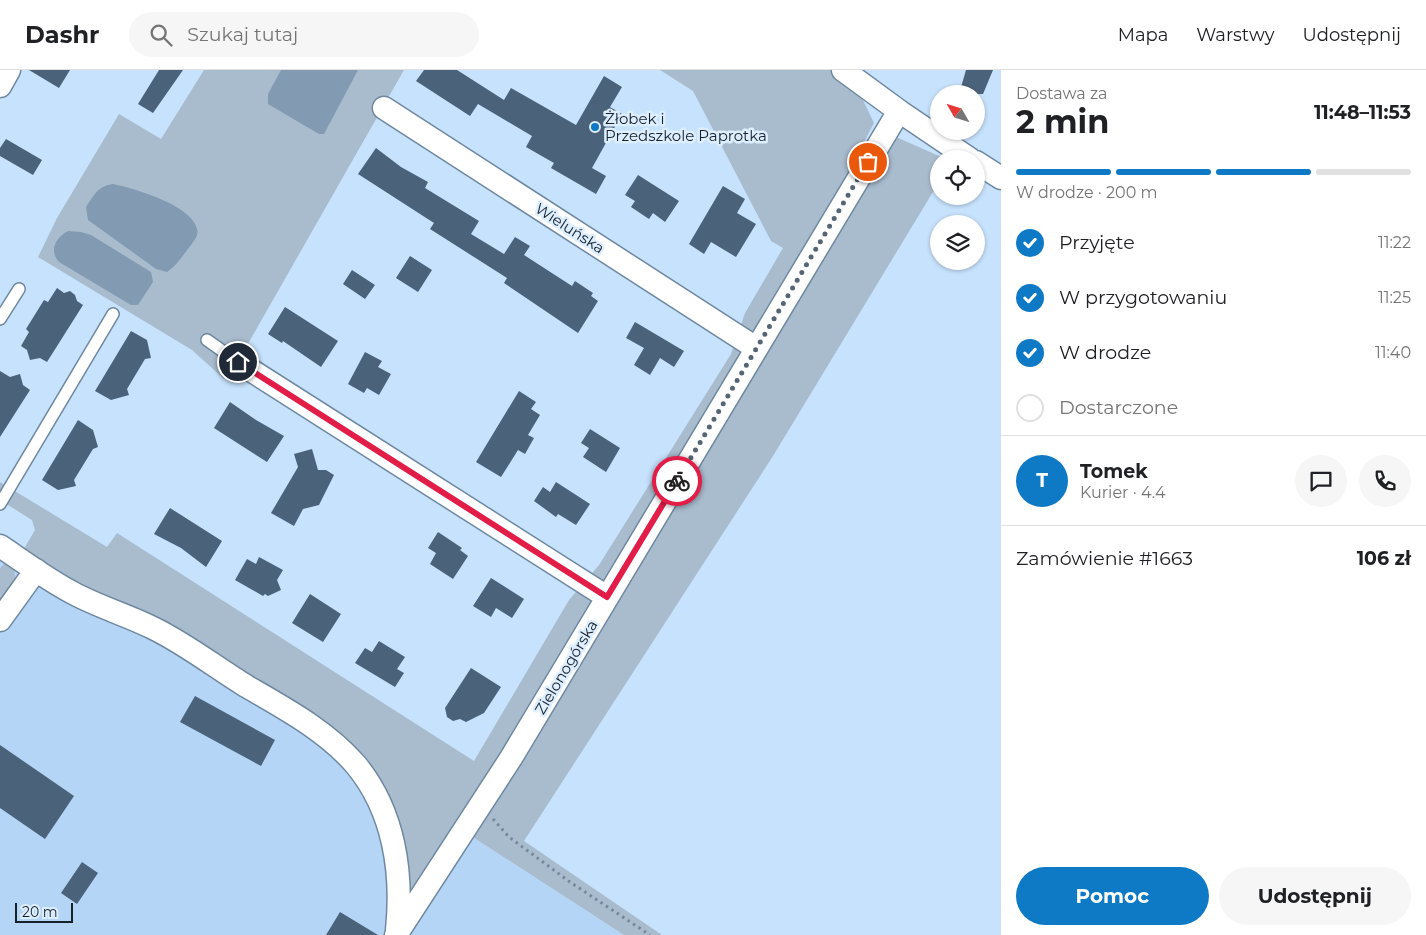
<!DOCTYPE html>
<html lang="pl">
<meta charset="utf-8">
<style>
:root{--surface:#fff;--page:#f6f6f6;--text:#202124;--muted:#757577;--line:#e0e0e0;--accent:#0e79c4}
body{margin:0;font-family:Montserrat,sans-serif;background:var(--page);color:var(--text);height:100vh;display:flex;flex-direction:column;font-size:19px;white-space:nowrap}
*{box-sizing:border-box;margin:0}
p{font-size:16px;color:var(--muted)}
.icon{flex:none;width:28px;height:28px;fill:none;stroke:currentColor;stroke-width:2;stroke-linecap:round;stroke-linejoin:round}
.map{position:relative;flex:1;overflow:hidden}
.side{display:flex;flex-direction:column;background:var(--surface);width:425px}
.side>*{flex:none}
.needle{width:32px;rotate:309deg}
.buttons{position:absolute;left:930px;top:15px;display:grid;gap:10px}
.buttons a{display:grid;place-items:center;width:55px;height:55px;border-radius:50%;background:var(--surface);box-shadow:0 1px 4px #0004;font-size:25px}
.scale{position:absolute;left:15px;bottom:12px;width:58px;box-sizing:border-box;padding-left:5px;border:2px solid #17212b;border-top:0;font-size:14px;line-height:18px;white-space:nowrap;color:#17212b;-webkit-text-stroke:4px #def;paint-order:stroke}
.pin{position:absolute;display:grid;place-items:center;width:42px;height:42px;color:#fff;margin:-21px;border:2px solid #fff;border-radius:50%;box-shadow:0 1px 5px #0007}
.courier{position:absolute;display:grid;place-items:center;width:50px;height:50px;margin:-25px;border:4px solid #e11d48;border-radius:50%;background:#fff;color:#222;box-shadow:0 1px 6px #0007}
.headline em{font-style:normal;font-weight:700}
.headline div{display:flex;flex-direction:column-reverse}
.headline{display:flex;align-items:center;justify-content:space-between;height:85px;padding:0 15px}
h1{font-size:32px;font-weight:700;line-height:38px}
.bar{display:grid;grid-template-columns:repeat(4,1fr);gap:8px 5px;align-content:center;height:60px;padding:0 15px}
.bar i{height:6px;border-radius:4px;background:var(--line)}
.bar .active{background:var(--accent)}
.bar p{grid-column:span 4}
.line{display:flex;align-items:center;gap:12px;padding:0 15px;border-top:1px solid var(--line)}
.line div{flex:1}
.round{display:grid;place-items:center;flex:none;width:52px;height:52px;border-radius:26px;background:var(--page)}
ol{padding:0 15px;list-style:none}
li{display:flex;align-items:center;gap:15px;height:55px}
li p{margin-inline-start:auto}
li .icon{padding:5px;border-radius:50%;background:var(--accent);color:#fff;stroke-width:4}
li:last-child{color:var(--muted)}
li i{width:28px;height:28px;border:2px solid var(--line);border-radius:50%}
.primary-button{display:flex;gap:10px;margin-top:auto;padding:10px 15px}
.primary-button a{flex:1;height:58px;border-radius:30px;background:var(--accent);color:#fff;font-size:20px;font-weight:700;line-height:58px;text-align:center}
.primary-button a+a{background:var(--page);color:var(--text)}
header{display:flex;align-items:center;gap:30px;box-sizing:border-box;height:70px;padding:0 25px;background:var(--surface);border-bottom:1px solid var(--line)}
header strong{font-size:24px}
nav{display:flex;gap:28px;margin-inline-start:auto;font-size:18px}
.search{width:350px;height:45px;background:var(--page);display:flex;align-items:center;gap:12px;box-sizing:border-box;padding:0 18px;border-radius:28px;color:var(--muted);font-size:19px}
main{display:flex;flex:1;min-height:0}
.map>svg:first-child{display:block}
.built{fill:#b4d5f5}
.green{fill:#a9bcce}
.water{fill:#829ab2}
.building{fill:#4a627a}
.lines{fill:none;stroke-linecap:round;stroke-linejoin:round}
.lane-casing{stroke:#6e88a1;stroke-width:14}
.street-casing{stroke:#6e88a1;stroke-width:25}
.path{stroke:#76899c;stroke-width:3;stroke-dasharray:2.5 4;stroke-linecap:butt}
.lane{stroke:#fff;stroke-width:11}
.street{stroke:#fff;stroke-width:22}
.done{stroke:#556574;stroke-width:5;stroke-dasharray:0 9}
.route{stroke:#e11d48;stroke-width:6}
.poi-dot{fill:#0e79c4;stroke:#def;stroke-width:2}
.labels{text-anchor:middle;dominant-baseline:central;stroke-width:5;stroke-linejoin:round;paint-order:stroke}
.poi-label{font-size:15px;fill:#17212b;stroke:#def;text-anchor:start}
.street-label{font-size:15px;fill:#17212b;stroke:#def}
</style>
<header>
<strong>Dashr</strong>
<div class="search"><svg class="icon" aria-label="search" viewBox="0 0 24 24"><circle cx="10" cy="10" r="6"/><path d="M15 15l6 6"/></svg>Szukaj tutaj</div>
<nav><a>Mapa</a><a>Warstwy</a><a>Udostępnij</a></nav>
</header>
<main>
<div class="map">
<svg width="1001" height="865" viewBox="0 0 1001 865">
<rect width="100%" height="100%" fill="#c7e2fd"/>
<path class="built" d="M0,476L465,762L624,865H0Z"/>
<path class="green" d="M204,0H404L249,272L224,309L192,280L38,187L57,148L119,44L161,69Z
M660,0H830L862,28L874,53L760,272L896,67L946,89H939V112L773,386L524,771L662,865H624L465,762L396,863L392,766L338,677L18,489L35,460L32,450L0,430V412L107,477L117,463L474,691L569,530L599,495L731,284L745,243L783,178L771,171L693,21Z
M5,492L14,500L16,511L0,538V499Z"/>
<path class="water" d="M281,0H358L324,64H319L268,34V24Z
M113,114C133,118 192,135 197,159C199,167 192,173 188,179C181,188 176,196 167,202L156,199L88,150L86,137C94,125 98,116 113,114Z
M68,161L81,162L91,165L151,202L153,212L138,235H131L59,192C49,181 55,168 68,161Z"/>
<path class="building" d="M29,0H70L59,18Z
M159,0H183L153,43L138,34Z
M424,0H457L504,30L511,18L576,55L604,6L622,17L610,37L622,44L592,98L606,106L596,124L551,98L554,93L526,77L532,66L478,34L470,46L416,11Z
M966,0H993L983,24H959Z
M6,69L42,90L33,105L0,86V78Z
M376,78L401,97L428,112L425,118L479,151L471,164L504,184L515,167L530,176L524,185L572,216L575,211L593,223L591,226L598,231L578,263L504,213L507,208L430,159L434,153L358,104Z
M638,105L679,131L665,152L653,143L649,149L631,137L635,131L625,125Z
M723,116L745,129L737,143L756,154L736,187L711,172L704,184L689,174Z
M410,186L432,200L418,222L396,208Z
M352,200L375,215L365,229L343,214Z
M57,218L64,223L70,221L75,225L77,231L83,235L47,292L40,288L30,290L27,280L21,276L29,262L26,259L44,230L48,232Z
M285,237L338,271L321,297L283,271L282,273L268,264Z
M635,252L684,281L674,297L660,288L650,305L634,295L644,278L626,268Z
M131,261L147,270L151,288L145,289L127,319L129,325L111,330L95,321Z
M365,282L382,291L378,297L391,304L379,325L367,318L364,323L348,314Z
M0,301L10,307L20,304L23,315L30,320L0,367Z
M519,321L536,332L531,339L540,345L528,365L534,368L525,384L518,380L501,407L476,392Z
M230,332L256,350L284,366L267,392L214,358Z
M78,350L93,360L98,377L93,379L74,410L76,416L58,420L42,410Z
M590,359L620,378L606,402L583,387L589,378L581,373Z
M312,379L318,400H326L334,405L319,435L303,439L294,456L271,443L298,397L294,384Z
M556,412L590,434L576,455L558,444L556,447L534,431L543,417L550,422Z
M170,438L222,471L206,497L181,478L154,464Z
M438,462L462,478L460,480L468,486L453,509L430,494L436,483L428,478Z
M259,487L283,500L277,510L281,520L268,526L265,524L263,526L235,510L247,489L256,494Z
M491,508L524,529L512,548L496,538L491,547L473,536Z
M310,524L341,544L323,572L292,553Z
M379,571L405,587L397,599L404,603L395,617L355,593L365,578L372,582Z
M471,598L501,617L484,643L466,652L460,649L453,651L447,647L445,638Z
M195,626L275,670L261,696L180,652Z
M0,675L74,726L45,769L0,738Z
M82,792L98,803L77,834L61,823Z
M340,842L378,865H326Z"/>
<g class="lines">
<g class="lane-casing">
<path id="lane" d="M0,249L19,219
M207,270L238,292
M0,434L113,244"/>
</g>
<g class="street-casing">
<path id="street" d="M843,0L899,41L970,89
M0,16L9,0
M384,38L756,278
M976,92L1001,108
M238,292L607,527
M0,476C24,492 48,510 73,523C99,537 127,545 153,558C186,574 215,597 246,616C284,638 327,661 356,695C394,741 403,802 397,860
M0,550L36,500
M396,865L511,688L899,41"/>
</g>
<path class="path" d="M493,749L509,767L570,812L650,865"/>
<use href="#lane" class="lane"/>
<use href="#street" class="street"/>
</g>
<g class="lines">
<path class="done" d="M677,411L868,92"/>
<path class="route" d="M238,292L607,527L677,411"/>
</g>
<circle class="poi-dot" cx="595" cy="57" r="5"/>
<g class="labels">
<g class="poi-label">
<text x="605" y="48">Żłobek i<tspan x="605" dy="17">Przedszkole Paprotka</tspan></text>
</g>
<g class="street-label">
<text transform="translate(570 158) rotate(33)">Wieluńska</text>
<text transform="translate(566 597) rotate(-59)">Zielonogórska</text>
</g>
</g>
</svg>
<div class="buttons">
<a><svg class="needle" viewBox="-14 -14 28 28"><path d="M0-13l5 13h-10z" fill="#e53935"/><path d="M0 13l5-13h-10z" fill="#757577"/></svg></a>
<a><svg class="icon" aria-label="locate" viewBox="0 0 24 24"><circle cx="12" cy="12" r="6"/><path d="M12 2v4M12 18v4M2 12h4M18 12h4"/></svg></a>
<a><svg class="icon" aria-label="layers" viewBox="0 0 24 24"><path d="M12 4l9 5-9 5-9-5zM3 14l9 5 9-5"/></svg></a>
</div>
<div class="scale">20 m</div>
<div class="pin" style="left:868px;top:92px;background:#ea580c"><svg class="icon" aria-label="bag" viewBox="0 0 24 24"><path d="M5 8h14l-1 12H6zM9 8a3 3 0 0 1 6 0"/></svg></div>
<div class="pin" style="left:238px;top:292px;background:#1f2937"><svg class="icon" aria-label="home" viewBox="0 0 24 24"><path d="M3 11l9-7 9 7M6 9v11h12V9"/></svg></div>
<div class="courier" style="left:677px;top:411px"><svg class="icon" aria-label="bike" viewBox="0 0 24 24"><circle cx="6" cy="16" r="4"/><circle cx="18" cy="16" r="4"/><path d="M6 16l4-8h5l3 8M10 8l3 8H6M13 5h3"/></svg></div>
</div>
<section class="side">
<div class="headline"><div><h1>2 min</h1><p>Dostawa za</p></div><em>11:48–11:53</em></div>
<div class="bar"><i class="active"></i><i class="active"></i><i class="active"></i><i></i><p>W drodze · 200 m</p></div>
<ol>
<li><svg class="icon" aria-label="check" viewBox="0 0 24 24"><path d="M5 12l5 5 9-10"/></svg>Przyjęte<p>11:22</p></li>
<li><svg class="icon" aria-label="check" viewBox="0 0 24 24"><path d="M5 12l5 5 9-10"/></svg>W przygotowaniu<p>11:25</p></li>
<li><svg class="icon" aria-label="check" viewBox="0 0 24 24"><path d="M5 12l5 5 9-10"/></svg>W drodze<p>11:40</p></li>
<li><i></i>Dostarczone</li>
</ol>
<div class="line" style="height:90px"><b class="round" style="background:var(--accent);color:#fff">T</b><div><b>Tomek</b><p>Kurier · 4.4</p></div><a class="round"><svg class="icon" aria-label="chat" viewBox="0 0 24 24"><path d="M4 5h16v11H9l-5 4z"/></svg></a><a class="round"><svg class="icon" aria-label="phone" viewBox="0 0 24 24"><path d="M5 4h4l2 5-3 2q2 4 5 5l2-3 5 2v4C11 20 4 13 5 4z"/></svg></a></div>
<div class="line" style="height:65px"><div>Zamówienie #1663</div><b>106 zł</b></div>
<div class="primary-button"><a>Pomoc</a><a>Udostępnij</a></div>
</section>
</main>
